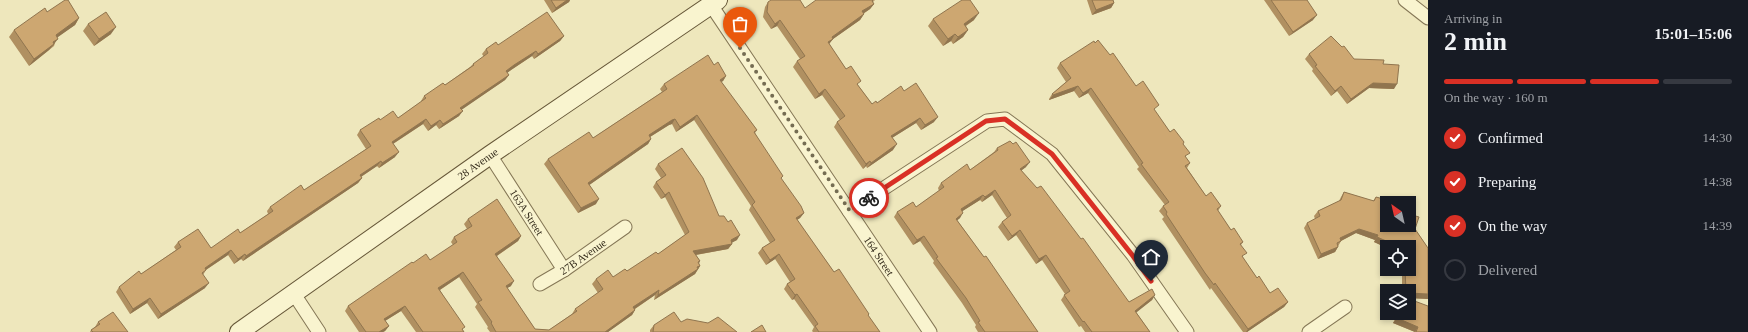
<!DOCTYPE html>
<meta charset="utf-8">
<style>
:root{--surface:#171b24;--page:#20242c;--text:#f1f3f6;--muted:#9ea1a6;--line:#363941;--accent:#d93025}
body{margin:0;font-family:"Times New Roman",serif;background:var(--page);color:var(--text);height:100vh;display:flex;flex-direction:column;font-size:15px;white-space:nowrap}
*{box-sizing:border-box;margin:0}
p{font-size:13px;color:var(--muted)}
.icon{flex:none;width:22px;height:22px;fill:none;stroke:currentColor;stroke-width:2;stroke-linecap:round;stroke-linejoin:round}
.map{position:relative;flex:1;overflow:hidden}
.panel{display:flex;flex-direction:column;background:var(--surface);width:320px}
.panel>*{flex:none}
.needle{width:26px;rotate:326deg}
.fabs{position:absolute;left:1380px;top:196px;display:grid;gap:8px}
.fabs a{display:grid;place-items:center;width:36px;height:36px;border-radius:0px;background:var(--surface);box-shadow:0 2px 6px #0003;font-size:20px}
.pin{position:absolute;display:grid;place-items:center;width:34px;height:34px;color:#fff;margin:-41px -17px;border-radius:50% 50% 50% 0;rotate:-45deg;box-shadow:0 0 4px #0007}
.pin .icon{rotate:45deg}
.courier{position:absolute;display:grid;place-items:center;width:40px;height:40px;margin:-20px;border:3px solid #d93025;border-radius:50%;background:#fff;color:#222;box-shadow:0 1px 5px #0007}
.overview em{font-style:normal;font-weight:700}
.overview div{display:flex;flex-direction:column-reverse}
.overview{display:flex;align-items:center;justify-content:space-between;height:68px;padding:0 16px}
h1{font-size:26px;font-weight:700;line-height:30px}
.bar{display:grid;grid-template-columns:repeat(4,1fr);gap:6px 4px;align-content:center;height:48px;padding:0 16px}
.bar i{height:5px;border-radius:3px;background:var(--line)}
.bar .selected{background:var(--accent)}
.bar p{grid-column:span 4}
ol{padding:0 16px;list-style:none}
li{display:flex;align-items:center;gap:12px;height:44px}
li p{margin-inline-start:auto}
li .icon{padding:4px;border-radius:50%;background:var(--accent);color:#fff;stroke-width:4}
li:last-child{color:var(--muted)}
li i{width:22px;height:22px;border:2px solid var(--line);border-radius:50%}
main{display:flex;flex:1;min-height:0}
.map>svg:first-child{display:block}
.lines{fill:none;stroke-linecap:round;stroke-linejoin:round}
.street-casing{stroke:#857756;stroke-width:15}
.secondary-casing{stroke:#675839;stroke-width:20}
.street{stroke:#f9f4cf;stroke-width:13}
.secondary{stroke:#f9f4cf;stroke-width:18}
.wall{fill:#b09061}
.shaded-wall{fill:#90754f}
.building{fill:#cda771;stroke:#90754f}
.done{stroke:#756d53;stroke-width:4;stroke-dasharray:0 7.2}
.route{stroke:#d93025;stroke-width:5}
.labels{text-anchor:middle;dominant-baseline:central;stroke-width:4;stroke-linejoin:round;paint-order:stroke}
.street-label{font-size:11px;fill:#342b1b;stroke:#f5f0cc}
</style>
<main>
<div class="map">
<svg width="1428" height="332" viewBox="0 0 1428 332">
<rect width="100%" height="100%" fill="#eee7bc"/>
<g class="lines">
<g class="street-casing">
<g id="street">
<path d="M1405,0L1428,18"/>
<path id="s1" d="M711,5L930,332"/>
<path id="s2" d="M490,155L564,270"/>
<path d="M849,211L987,121L1005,119L1052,154L1133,255L1187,332"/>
<path id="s3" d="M540,284L564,270L625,227"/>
<path d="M294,294L319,332"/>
<path d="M1309,332L1345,307"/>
</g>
</g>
<g class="secondary-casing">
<g id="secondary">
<path id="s4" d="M239,332L490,155L718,0"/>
</g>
</g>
<use href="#street" class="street"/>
<use href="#secondary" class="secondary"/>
</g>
<path class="wall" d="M544,0H570L569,2L552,13Z
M875,0L873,2L874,4L870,9L863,14H864L860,20L833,39L829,44L846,69L872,104L877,103L904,91L934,122L921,130L916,123L892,138L893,150L867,168L866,166L863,169L834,127L837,122L840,120L822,95L815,99L793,67L797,61L800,59L777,26L771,29L763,17L765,7L768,2L805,8Z
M1087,0H1113L1114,3L1111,8L1092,15Z
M1264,0H1307L1313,20L1289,36Z
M47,12L79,18L75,25L57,37L54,46L29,66L9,37L14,30Z
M933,19L974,20L966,26L968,30L963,37L953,44L951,41L943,46L928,26Z
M88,24L111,34L94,46L83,31Z
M564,36L560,41L534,59L532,56L511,70L507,73L509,75L505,80L462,109L459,116L439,129L436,125L428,131L423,124L393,144L395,157L379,168L377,166L361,177L362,178L358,183L243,261L241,259L234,264L228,255L206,270L203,275L205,288L158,319L147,303L130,314L116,292L119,287L141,274L176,250L174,247L178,242L211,248L240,233L268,214L267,211L270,207L304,190L366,149L357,135L360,130L380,120L398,118L421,102V101L424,96L445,85L470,67L473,64L484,57L482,54L486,49L498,45Z
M1095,43L1110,55L1136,86L1170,132L1184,142L1183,144L1186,158L1190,163L1187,168L1206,196L1221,206L1218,211L1231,230L1243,242L1241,245L1243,258L1257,278L1270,293L1288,302L1284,307L1247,332H1243L1211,288L1210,290L1162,219L1164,217L1159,211L1163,206L1165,205L1137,169L1139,167L1088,93L1079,98L1074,91L1049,100V99L1052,94L1066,82L1057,68L1060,63Z
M1309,54L1354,59L1383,64L1394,89L1369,88L1347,104L1337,91L1331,96L1312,71L1313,69L1305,59Z
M714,65L726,76L723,81L721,82L757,130L755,133L781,179L804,213L800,218L797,220L834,272L880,332H813L812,331L814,327L794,299L792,300L784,289L787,284L790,282L775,259L766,265L758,253L762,248L770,243L749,210L751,206L694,120L676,132L672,124L669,125L650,137L651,139L648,144L589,185L596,204L578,213L544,164L548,159L593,138L662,92L660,89L664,84Z
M997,148L1026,167L1021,170L1129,302L1155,295L1152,300L1136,312L1150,332H1085L1081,326L1079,327L1061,300L1065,294L1042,260L1036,264L1016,235L1008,241L998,227L1002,222L1007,218L992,195L982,202L980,200L962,211L960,218L957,220L1038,332H978L975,327L976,325L962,303L933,263L934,261L920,241L913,245L894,217L897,212L916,207L939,191L938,188L941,183L970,170L994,152Z
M658,164L719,216L737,240L731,242L732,244L728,249L696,255L700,261L699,264L700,266L695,274L654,300L655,295L635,309V310L632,315L608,332H490L487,328L488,327L475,307L477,304L459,277L440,290L464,332H416L401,311L385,321L389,326L385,331L383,332H359L345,311L348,306L413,263L430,260L453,245L451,242L454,237L467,229L464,224L468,219L521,236L518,241L497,256L511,286L507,288L535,329L549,330L572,314L575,309L598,293L592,284L596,279L613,277L627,271L658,254L685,235L665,197L661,199L653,187L656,182L661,178L655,169Z
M1344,192L1373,201L1376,197L1387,200L1400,203L1402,201L1412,215L1415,229L1428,248V299L1409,298V291H1402V269H1409V247H1387V248L1374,242L1375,240L1356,233L1341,241L1335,252L1318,259L1304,228L1307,223L1315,219L1314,216L1318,211L1339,201L1341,197Z
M1398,313H1409L1428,332H1415L1393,323Z
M98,322L128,332H90L91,330L95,327Z
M681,322L737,332H650V330L654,325Z"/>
<path class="shaded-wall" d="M567,0H570L569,2L552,13L556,8Z
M1114,3L1111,8L1092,15L1096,10Z
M874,4L870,9L858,17L862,11Z
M979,13L974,20L959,30L964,24Z
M864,14L860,20L833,39L829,44L825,48L832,37Z
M1317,15L1313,20L1289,36L1293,32Z
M79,18L75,25L51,42L56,35Z
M780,20L777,26L771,29L775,24Z
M116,27L111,34L94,46L99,39Z
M968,30L963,37L953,44L958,37Z
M955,34L951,41L943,46L948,39Z
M564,36L560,41L534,59L538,54Z
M58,39L49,50L29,66L34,59L53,42Z
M536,51L532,56L511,70L503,76L506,71L514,65Z
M509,75L505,80L457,113L460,108Z
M726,76L723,81L716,85L720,80Z
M1373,83L1397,84L1394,89L1369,88L1347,104L1351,99Z
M1078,86L1074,91L1049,100L1053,95Z
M1341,86L1337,91L1331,96L1335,91Z
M1091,88L1088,93L1079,98L1083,93Z
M825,89L822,95L815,99L819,94Z
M463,111L459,116L439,129L443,124Z
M697,115L694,120L676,132L680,127Z
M938,117L934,122L921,130L925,125Z
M920,118L916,123L887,141L891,136Z
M426,119L423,124L388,147L392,142Z
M675,119L672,124L669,125L645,140L649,135L672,120Z
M440,120L436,125L428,131L431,126Z
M651,139L648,144L585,188L588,183Z
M897,144L893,150L867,168L871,163Z
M399,152L395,157L379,168L382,163Z
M381,161L377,166L356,180L360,175Z
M870,161L866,166L863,169L866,164Z
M1030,162L1026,167L1017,174L1020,169Z
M362,178L358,183L243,261L246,256Z
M995,190L992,195L982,202L985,197Z
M669,192L665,197L661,199L665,195Z
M983,195L980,200L958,214L961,209Z
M599,199L596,204L578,213L581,208Z
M804,213L800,218L792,223L796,218Z
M963,213L960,218L953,224L956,219Z
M1359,229L1378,235L1375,240L1356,233L1337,243L1340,238Z
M1020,230L1016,235L1008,241L1012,236Z
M740,235L737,240L728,245L731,240Z
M521,236L518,241L492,259L495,254Z
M924,236L920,241L913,245L917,240Z
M1377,237L1399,246V247H1387V248L1374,242Z
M732,244L728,249L689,256L693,251Z
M1338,247L1335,252L1318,259L1321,254Z
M231,250L228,255L201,273L205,268Z
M245,254L241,259L234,264L238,259Z
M779,254L775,259L766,265L770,260Z
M1046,255L1042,260L1036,264L1039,259Z
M700,266L695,274L654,300L658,295Z
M463,272L459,277L435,293L438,288Z
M514,281L511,286L502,291L506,286Z
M209,283L205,288L158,319L161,314Z
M659,290L655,295L630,312L633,307Z
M1409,293L1428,294V299L1409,298Z
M797,294L794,299L792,300L795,295Z
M1155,295L1152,300L1132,316L1135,311Z
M150,298L147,303L130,314L133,309Z
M1288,302L1284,307L1247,332H1246L1248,329Z
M405,306L401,311L380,324L384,319Z
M635,310L632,315L608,332H605Z
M1397,318L1418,327L1415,332L1393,323Z
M389,326L385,331L383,332H379Z"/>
<path class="building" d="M65,0H68L79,18L56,35L58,39L53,42L54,44L34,59L14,30L45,8L47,12Z
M551,0H567L556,8Z
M771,0H800L805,8L816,0H873L872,1L874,4L862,11L864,14L832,37L833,39L828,42L846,69L851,66L861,81L857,84L872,104L876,101L877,103L901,86L904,91L916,83L938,117L925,125L920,118L891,136L897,144L871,163L870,161L866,164L837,122L845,116L825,89L819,94L797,61L805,56L780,20L775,24L767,12L768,2Z
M962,0H970L979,13L964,24L968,30L958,37L955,34L948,39L933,19Z
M1092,0H1113L1114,3L1096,10Z
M1271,0H1307L1317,15L1293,32Z
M106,12L116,27L99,39L88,24Z
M547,12L564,36L538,54L536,51L514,65L506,71L509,75L460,108L463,111L443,124L440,120L431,126L426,119L392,142L399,152L382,163L381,161L360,175L362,178L246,256L245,254L238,259L231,250L205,268L206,270L202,273L209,283L161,314L150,298L133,309L119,287L139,271L141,274L181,247L178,242L198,229L211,248L238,229L240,233L273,211L270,207L301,185L304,190L371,146L360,130L379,118L380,120L393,111L398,118L426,98L424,96L443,83L445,85L474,65L473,64L488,53L486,49L496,42L498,45Z
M1331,36L1342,47L1344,46L1354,59L1384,60L1383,64L1399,65L1397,84L1373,83L1351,99L1341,86L1335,91L1315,66L1317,65L1309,54Z
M1098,40L1110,55L1113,53L1136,86L1143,81L1159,105L1154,109L1170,132L1174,129L1184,142L1183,144L1190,153L1185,156L1190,163L1185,166L1206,196L1211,192L1221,206L1217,209L1231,230L1234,228L1243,242L1240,244L1247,253L1242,256L1257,278L1259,276L1270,293L1278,288L1288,302L1248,329L1215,283L1214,285L1205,273L1166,214L1167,212L1163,206L1169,202L1141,164L1143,163L1091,88L1083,93L1078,86L1053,95L1052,94L1071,78L1060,63L1094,41L1095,43Z
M708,55L714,65L718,62L726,76L720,80L757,130L754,132L783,176L781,178L801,206L804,213L796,218L834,272L839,269L869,314L868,315L880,332H819L815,326L818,324L797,294L795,295L787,284L795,279L779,254L770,260L762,248L775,240L752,205L755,202L697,115L680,127L675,119L672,120L649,135L651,139L588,183L599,199L581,208L548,159L589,132L593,138L667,89L664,84Z
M1010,141L1013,144L1016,142L1030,162L1020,169L1037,188L1041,186L1081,239L1083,238L1129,302L1152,289L1155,295L1135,311L1150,332H1092L1084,321L1083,322L1064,295L1070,291L1046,255L1039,259L1020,230L1012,236L1002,222L1011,215L995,190L985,197L983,195L961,209L963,213L956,219L984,257L986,256L1038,332H985L978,322L980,321L966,298L936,258L938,257L924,236L917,240L897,212L913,202L916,207L944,187L941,183L967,164L970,170L998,150L997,148Z
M682,148L703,178L719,216H724L728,222L731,220L740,235L731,240L732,244L693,251L700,261L698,262L700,266L697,267L698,269L658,295L659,290L633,307L635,310L605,332H496L491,323L492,322L478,302L482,300L463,272L438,288L465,327L462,329L464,332H423L405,306L384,319L389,326L379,332H366L348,306L412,262L413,263L426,254L430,260L457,242L454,237L472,226L468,219L497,199L521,236L495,254L514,281L506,286L535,329L549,330L577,311L575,309L603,289L596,279L608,270L613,277L625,269L627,271L656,252L658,254L689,232L669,192L665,195L656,182L666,175L658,164Z
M1344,192L1374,201L1376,197L1387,200L1388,198L1400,203H1387V225H1409V204L1415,206L1412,215L1419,217L1415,229L1428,248V294L1409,293V291H1406L1405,269H1409V247H1400L1377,237L1378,235L1359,229L1340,238L1341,241L1337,243L1338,247L1321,254L1307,223L1320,216L1318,211L1341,200Z
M1402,201L1407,203H1401Z
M1409,299L1428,306V332H1416L1418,327L1397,318L1399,313H1409Z
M113,312L128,332H93L91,330L100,324L98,322Z
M674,312L681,322L687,319L708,323L718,317L737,332H653L654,325Z
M762,325L766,332H751Z"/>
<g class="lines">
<path class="done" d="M740,48L850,211L869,198"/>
<path class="route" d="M869,198L986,121L1005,119L1052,154L1133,256L1151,281"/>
</g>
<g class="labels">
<g class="street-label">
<text stroke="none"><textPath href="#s4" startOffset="292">28 Avenue</textPath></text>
<text stroke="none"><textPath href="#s2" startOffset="68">163A Street</textPath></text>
<text stroke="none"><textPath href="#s3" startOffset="51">27B Avenue</textPath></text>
<text stroke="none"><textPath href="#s1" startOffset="302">164 Street</textPath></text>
</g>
</g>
</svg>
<div class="fabs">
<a><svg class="needle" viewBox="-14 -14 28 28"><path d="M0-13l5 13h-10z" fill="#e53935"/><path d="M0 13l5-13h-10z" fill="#9ea1a6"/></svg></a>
<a><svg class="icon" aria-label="locate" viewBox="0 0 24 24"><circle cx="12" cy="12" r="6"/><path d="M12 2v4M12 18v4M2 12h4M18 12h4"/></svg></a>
<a><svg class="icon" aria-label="layers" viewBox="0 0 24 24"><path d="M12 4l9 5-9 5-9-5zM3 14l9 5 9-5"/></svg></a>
</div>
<div class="pin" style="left:740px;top:48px;background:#ea580c"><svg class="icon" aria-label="bag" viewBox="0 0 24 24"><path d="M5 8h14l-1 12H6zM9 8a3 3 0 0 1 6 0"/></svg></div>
<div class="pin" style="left:1151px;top:281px;background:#1f2937"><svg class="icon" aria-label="home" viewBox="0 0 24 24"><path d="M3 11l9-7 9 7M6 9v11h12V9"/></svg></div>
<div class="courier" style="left:869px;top:198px"><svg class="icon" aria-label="bike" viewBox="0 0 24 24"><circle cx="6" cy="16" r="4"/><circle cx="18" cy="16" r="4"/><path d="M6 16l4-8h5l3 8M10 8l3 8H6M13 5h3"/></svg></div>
</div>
<section class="panel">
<div class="overview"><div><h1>2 min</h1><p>Arriving in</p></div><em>15:01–15:06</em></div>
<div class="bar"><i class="selected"></i><i class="selected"></i><i class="selected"></i><i></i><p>On the way · 160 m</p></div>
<ol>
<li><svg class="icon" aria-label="check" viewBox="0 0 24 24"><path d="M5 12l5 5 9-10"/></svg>Confirmed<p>14:30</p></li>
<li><svg class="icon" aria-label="check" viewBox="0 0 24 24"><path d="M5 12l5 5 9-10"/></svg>Preparing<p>14:38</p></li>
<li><svg class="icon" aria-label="check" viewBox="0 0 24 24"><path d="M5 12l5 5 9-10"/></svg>On the way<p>14:39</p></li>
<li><i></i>Delivered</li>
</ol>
</section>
</main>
